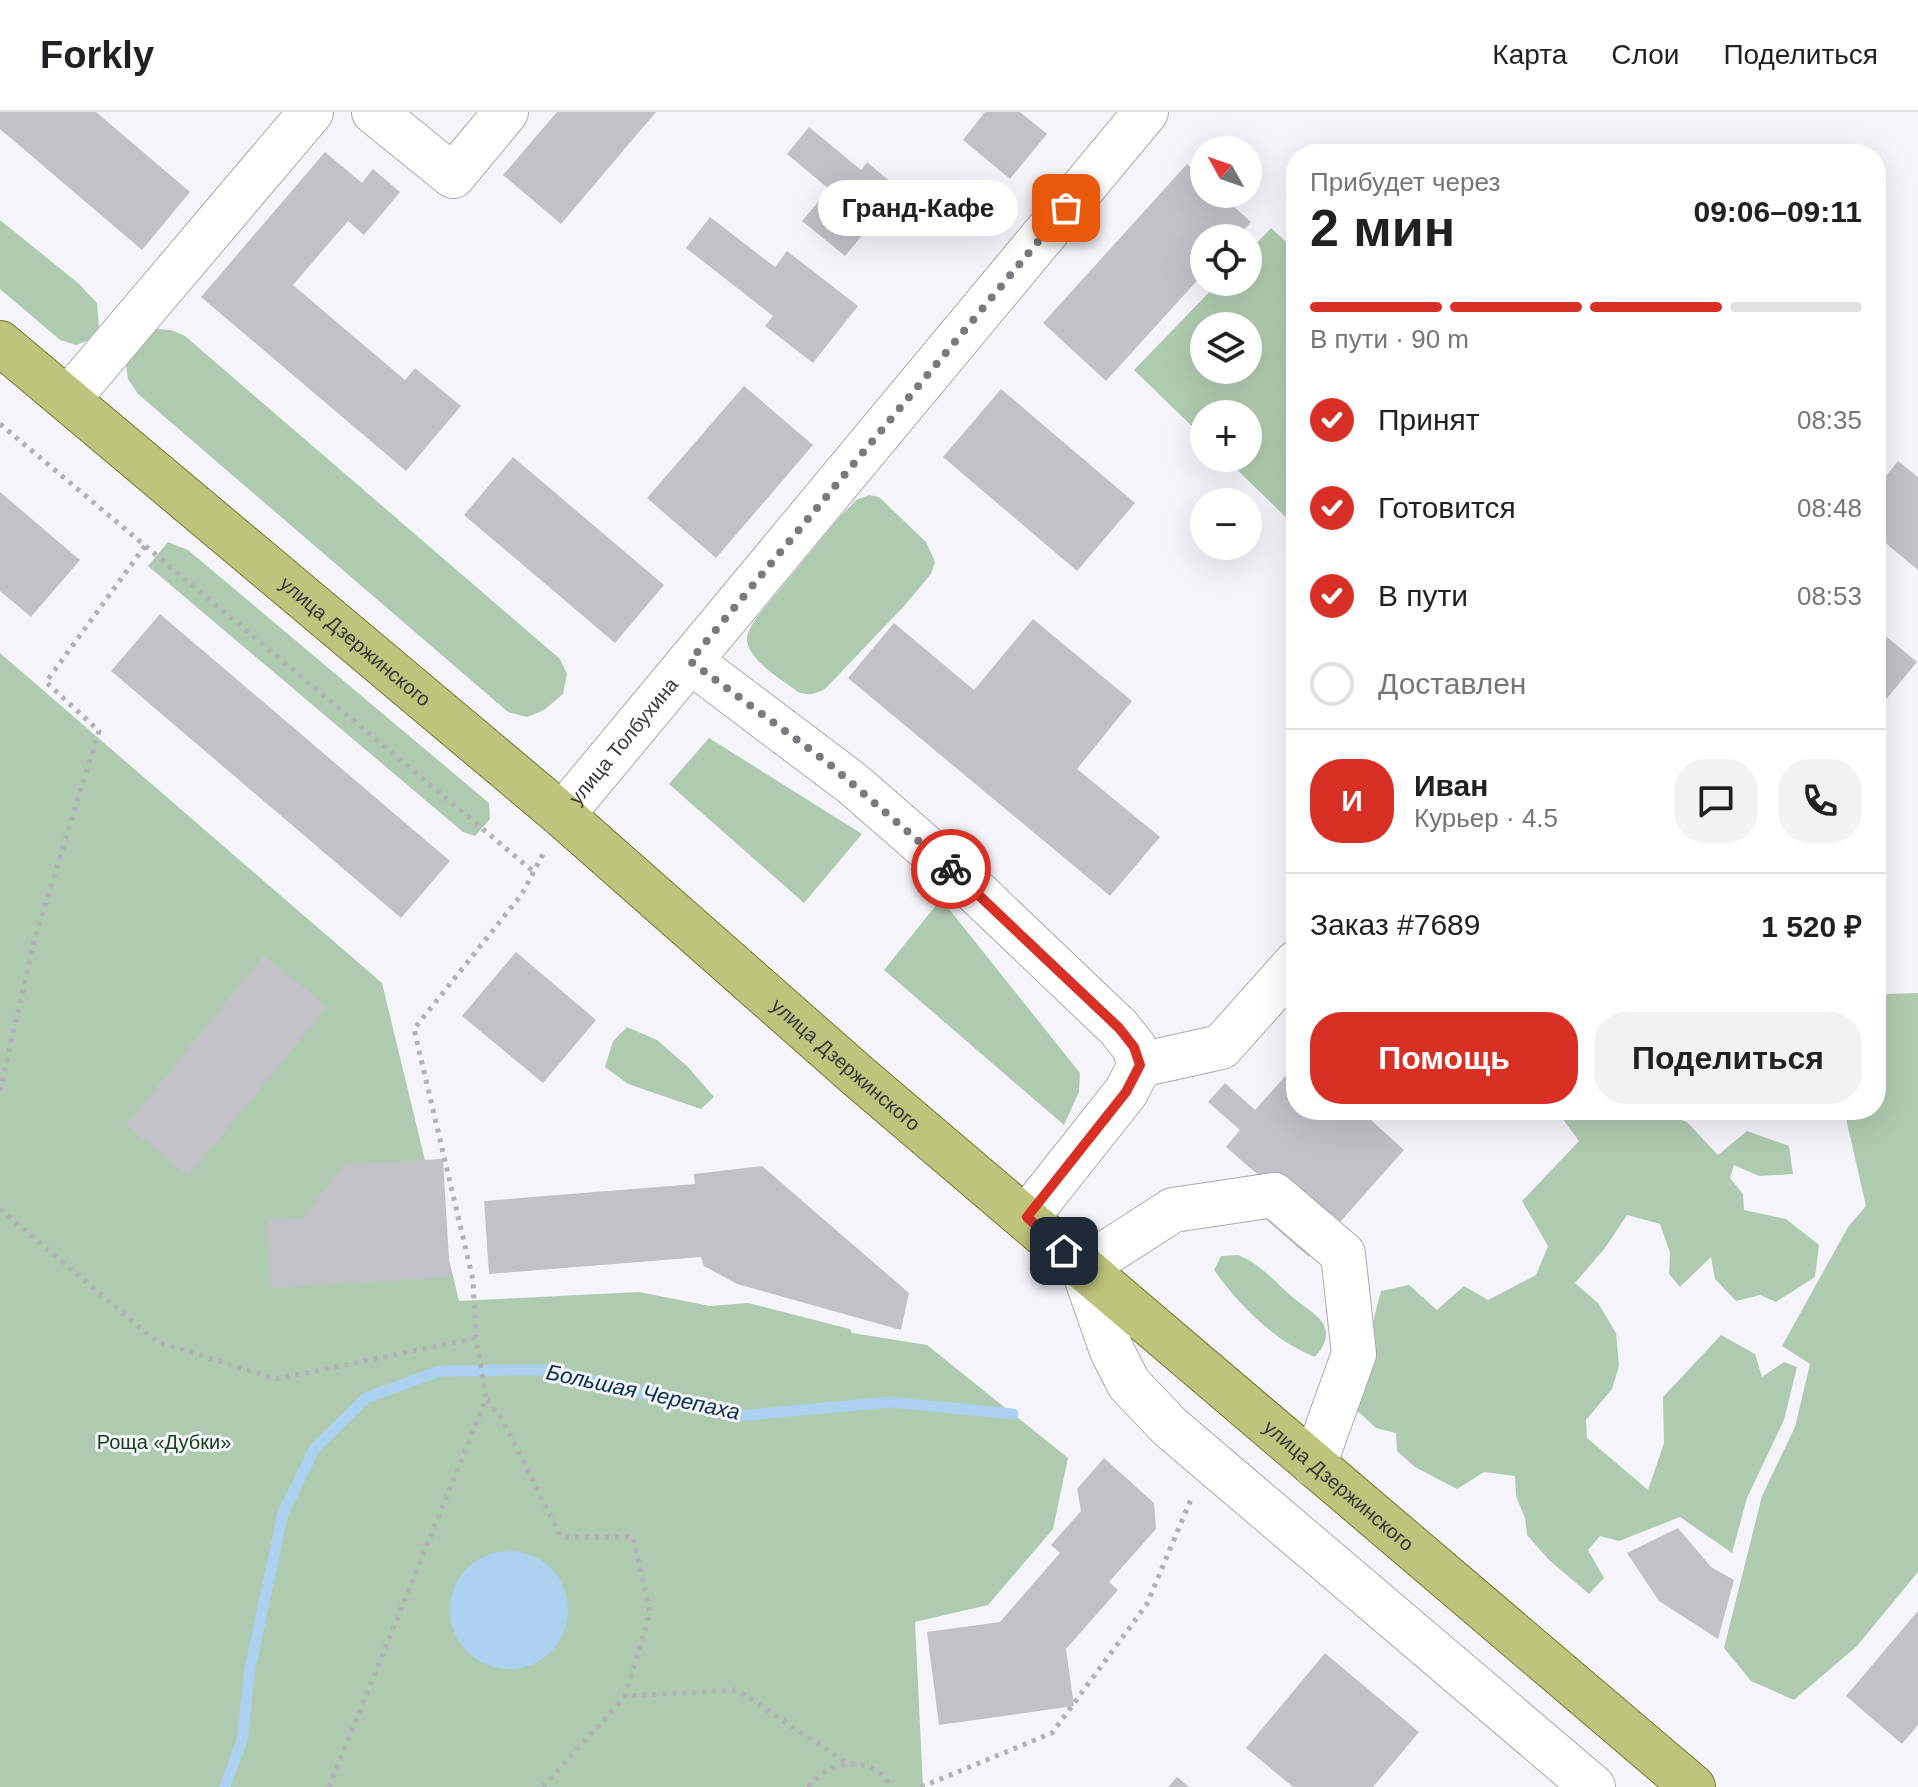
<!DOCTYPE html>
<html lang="ru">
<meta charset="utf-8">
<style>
:root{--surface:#fff;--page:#f2f2f2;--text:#202124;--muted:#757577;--line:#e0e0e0;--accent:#d93025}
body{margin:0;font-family:Arial,sans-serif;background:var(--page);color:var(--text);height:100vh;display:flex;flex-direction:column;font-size:30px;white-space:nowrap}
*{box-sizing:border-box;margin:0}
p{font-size:26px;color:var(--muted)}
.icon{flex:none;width:44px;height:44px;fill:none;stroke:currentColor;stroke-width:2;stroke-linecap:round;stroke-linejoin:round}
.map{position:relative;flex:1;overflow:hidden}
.drawer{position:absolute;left:1286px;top:32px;width:600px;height:976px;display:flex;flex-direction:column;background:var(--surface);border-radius:32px;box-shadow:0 8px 32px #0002}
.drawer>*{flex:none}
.needle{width:52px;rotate:310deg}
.fabs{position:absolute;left:1190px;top:24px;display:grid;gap:16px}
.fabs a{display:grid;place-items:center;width:72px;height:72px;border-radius:50%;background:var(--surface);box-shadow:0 8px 32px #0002;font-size:40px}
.pin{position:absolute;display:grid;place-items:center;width:68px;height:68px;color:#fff;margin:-34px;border-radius:16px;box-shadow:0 4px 12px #0006}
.courier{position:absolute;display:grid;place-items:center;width:80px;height:80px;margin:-40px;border:6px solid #d93025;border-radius:50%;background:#fff;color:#222;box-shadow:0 2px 10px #0007}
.bubble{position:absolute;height:56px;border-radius:28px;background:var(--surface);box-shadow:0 8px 32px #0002;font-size:26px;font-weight:700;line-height:56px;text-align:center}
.head em{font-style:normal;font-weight:700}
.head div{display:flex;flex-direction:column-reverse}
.head{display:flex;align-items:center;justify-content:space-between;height:136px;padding:0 24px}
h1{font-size:52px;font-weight:700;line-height:60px}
.bar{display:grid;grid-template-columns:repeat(4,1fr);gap:12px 8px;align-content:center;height:96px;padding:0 24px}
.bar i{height:10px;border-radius:6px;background:var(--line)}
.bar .on{background:var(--accent)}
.bar p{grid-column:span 4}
.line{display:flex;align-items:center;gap:20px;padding:0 24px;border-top:2px solid var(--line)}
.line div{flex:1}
.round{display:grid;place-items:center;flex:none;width:84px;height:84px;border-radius:32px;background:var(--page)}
ol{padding:0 24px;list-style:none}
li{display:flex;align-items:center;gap:24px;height:88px}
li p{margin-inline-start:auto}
li .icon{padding:8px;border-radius:50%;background:var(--accent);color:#fff;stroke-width:4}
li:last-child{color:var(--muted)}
li i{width:44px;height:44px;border:4px solid var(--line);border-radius:50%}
.button{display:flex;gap:16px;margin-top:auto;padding:16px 24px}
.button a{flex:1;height:92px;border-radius:32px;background:var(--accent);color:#fff;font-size:32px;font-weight:700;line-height:92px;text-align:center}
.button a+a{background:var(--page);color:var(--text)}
header{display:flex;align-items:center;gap:48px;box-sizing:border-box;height:112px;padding:0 40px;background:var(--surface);border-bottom:2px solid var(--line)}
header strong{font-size:38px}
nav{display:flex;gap:44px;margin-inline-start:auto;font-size:28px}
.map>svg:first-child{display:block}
.green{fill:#afcbaf;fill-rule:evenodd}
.water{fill:#abd0f0}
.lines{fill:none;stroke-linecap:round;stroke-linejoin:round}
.stream{stroke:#abd0f0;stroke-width:11}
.building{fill:#c3c1c8}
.minor-casing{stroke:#aaa9b0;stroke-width:46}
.major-casing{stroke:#74792c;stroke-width:46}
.path{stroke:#b1b1b6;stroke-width:5;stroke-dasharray:4 6;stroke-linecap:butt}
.minor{stroke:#fff;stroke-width:44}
.major{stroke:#bfc47c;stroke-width:44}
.done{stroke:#7a7a7e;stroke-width:8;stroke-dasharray:0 14.4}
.route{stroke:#d93025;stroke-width:10}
.labels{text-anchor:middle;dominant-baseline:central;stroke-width:6;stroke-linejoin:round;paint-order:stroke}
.street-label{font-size:20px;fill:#38383a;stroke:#f5f4fb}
.park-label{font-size:20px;fill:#144519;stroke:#f5f4fb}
.water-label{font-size:22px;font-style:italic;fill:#02304e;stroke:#f5f4fb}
</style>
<header>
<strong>Forkly</strong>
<nav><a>Карта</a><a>Слои</a><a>Поделиться</a></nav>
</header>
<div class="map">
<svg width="1918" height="1675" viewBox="0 0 1918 1675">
<rect width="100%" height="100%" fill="#f5f4fb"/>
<path class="green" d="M0,108L78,171L97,191L99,216L89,228L76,233L60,228L0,177Z
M1271,116L1296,139V415L1225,346H1248V302H1204V326L1134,258L1219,170H1248V140ZM1204,214H1248V258H1204Z
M157,217L171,218L185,224L560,547L567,562L563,582L544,598L527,605L508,600L138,282L128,267L126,253L149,222Z
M869,383L879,385L926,430L935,450L931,462L905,493L825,577C815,582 809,584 798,580C782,567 751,551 747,529C746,520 753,512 757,505L838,407L856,388Z
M168,430L188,438L489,691L490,707L475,724L463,720L148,454Z
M0,541L382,871L459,1189L639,1180L710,1194L748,1191L850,1217L852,1221L927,1233L1068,1346L1053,1417L988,1493L915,1510L923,1675H0Z
M709,626L862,722L804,791L669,672Z
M941,787L1080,961L1079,980L1064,1013L884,858Z
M1918,881V1460L1857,1534L1794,1588L1751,1569L1724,1536L1762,1384L1795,1315L1810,1252L1782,1234L1848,1115L1866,1094L1844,998H1876V890L1888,882Z
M627,915L657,928L688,955L714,985L701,997L628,972L605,955L613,929Z
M1556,998H1656L1687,1010L1718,1043L1747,1019L1789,1034L1793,1062L1759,1064L1734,1053L1730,1066L1743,1082L1744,1098L1786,1107L1819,1133L1815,1165L1776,1190L1760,1183L1736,1189L1715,1167L1711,1145L1680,1175L1669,1162L1670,1141L1660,1112L1627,1103L1605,1136L1575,1171L1598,1191L1616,1221L1619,1254L1612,1277L1586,1308L1587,1326L1648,1378L1664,1331L1663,1285L1721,1223L1755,1242L1762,1265L1784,1250L1797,1255L1784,1308L1747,1386L1732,1441L1680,1405L1619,1429L1600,1424L1588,1438L1604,1466L1589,1482L1549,1448L1527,1423L1525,1406L1516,1384L1515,1364L1484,1360L1457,1377L1415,1355L1397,1339L1396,1321L1376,1316L1351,1293L1381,1179L1409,1173L1437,1198L1464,1174L1488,1188L1536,1163L1548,1134L1522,1089L1579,1029Z
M1238,1143C1260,1152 1272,1167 1289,1182C1310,1202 1344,1211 1315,1245C1274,1229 1239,1193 1214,1158L1221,1144Z"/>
<path class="water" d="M450 1498a59 59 0 1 1 118 0a59 59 0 1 1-118 0Z"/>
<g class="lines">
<path class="stream" d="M225,1675L242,1628L250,1557L283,1401L315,1336L366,1286L439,1259L546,1258L737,1304L890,1290L1013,1302"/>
</g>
<path class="building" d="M0,0H96L190,80L142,138L0,17Z
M557,0H656L561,112L503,63Z
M985,0H1020L1047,22L1010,67L963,28Z
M809,15L861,58L867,50L900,78L845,144L802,109L829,77L787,42Z
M325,40L362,71L373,57L400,80L364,123L348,109L293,173L405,268L415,256L461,294L406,359L201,185Z
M1187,52L1204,67V82H1220L1251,110L1236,126H1204V161L1106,269L1043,211Z
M710,105L775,155L787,139L858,194L813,251L765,214L773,204L686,136Z
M744,274L813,333L716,446L647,386Z
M1001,277L1135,391L1077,459L943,345Z
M513,345L664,473L615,531L464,403Z
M1898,349L1918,365V458L1876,423V376Z
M0,380L80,448L31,505L0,479Z
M160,502L450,749L401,806L111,559Z
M1033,507L1132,589L1077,657L1160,725L1110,784L848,566L894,511L974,578Z
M1876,516L1917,550L1878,597L1876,595Z
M516,840L596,908L543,971L462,904Z
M264,843L327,895L188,1064L126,1013Z
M1296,952V998H1360L1404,1038L1309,1145L1245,1089L1264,1068L1226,1035L1240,1018L1208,990L1225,971L1255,998Z
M443,1047L450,1165L271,1176L267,1108L303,1106L344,1052Z
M762,1054L909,1181L901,1218L737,1172L704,1154L701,1145L489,1162L484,1089L695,1072L694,1062Z
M1104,1346L1154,1391L1156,1417L1109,1470L1118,1478L1066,1537L1074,1594L939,1613L927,1520L1000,1510L1060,1441L1051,1433L1081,1399L1077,1377Z
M1678,1416L1711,1455L1734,1468L1718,1527L1659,1489L1627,1441Z
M1918,1499V1613L1902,1632L1846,1584Z
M1325,1541L1419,1620L1373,1675H1293L1246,1636Z
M1177,1665L1189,1675H1168Z"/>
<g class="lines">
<g class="minor-casing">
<g id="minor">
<path d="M374,0L453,64L506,0"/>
<path d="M68,287L311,0"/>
<path d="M690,549L853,672L969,773L1119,916L1134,935L1140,953L1126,980L1027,1105"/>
<path id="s1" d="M562,703L1146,0"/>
<path d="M1140,953L1221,935L1296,851"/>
<path d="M1314,1353L1354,1242L1343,1142L1274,1083L1173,1098L1083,1156L1112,1239L1129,1272L1170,1315L1593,1675"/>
</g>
</g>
<g class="major-casing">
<g id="major">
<path id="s2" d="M0,231L562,703L858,964L1693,1675"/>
</g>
</g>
<path class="path" d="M0,312L534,760
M0,979L34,829L99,619L46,570L145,434
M0,1097L157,1230L276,1267L476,1226
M487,1288L503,1309L561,1425H633L650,1501L625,1584L737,1578L847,1651
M329,1675L486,1287L476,1226L473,1168L414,917L522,782L544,740
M543,1675L625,1584
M808,1675C830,1647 871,1642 892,1675
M921,1675L1052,1621L1147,1492L1191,1387"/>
<use href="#minor" class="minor"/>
<use href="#major" class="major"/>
</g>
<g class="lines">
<path class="done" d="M951,757L827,650L690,549L1066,96"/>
<path class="route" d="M951,757L1119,916L1134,935L1140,953L1126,980L1027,1105L1064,1139"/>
</g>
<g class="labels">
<g class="street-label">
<text stroke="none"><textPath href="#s2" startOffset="464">улица Дзержинского</textPath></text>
<text stroke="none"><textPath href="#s1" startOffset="96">улица Толбухина</textPath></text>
<text stroke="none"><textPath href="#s2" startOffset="1112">улица Дзержинского</textPath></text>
<text stroke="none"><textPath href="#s2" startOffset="1760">улица Дзержинского</textPath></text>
</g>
<g class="park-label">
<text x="164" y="1330">Роща «Дубки»</text>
</g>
<g class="water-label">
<text transform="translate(643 1280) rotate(12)">Большая Черепаха</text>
</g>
</g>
</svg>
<div class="fabs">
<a><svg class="needle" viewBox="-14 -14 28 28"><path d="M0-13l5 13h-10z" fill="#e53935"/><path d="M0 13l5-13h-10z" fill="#757577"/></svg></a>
<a><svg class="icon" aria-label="locate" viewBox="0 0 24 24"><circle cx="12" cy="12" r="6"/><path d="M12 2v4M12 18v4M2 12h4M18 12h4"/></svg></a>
<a><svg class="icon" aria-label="layers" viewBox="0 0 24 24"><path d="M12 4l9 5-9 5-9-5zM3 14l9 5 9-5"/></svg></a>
<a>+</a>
<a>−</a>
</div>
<div class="pin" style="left:1066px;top:96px;background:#ea580c"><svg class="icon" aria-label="bag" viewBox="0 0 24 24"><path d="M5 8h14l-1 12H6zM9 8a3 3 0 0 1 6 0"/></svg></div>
<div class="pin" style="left:1064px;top:1139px;background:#1f2937"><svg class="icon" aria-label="home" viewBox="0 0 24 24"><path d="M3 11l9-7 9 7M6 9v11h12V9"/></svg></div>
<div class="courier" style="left:951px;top:757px"><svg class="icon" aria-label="bike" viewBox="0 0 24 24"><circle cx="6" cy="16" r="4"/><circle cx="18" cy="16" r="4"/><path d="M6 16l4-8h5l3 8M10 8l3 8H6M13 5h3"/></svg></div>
<div class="bubble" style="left:818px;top:68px;width:200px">Гранд-Кафе</div>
<section class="drawer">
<div class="head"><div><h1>2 мин</h1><p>Прибудет через</p></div><em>09:06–09:11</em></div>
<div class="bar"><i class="on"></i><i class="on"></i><i class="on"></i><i></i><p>В пути · 90 m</p></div>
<ol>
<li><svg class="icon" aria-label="check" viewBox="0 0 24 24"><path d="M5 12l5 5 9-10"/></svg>Принят<p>08:35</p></li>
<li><svg class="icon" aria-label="check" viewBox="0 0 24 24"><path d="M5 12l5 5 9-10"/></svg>Готовится<p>08:48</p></li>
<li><svg class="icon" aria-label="check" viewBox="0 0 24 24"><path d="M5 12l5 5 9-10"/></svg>В пути<p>08:53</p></li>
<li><i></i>Доставлен</li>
</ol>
<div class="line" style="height:144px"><b class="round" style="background:var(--accent);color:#fff">И</b><div><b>Иван</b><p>Курьер · 4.5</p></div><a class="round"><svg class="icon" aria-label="chat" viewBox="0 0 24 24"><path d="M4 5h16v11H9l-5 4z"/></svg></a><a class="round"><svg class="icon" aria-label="phone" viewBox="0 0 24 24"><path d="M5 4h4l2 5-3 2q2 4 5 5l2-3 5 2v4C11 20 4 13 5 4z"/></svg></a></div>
<div class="line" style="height:104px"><div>Заказ #7689</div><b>1 520 ₽</b></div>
<div class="button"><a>Помощь</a><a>Поделиться</a></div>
</section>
</div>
